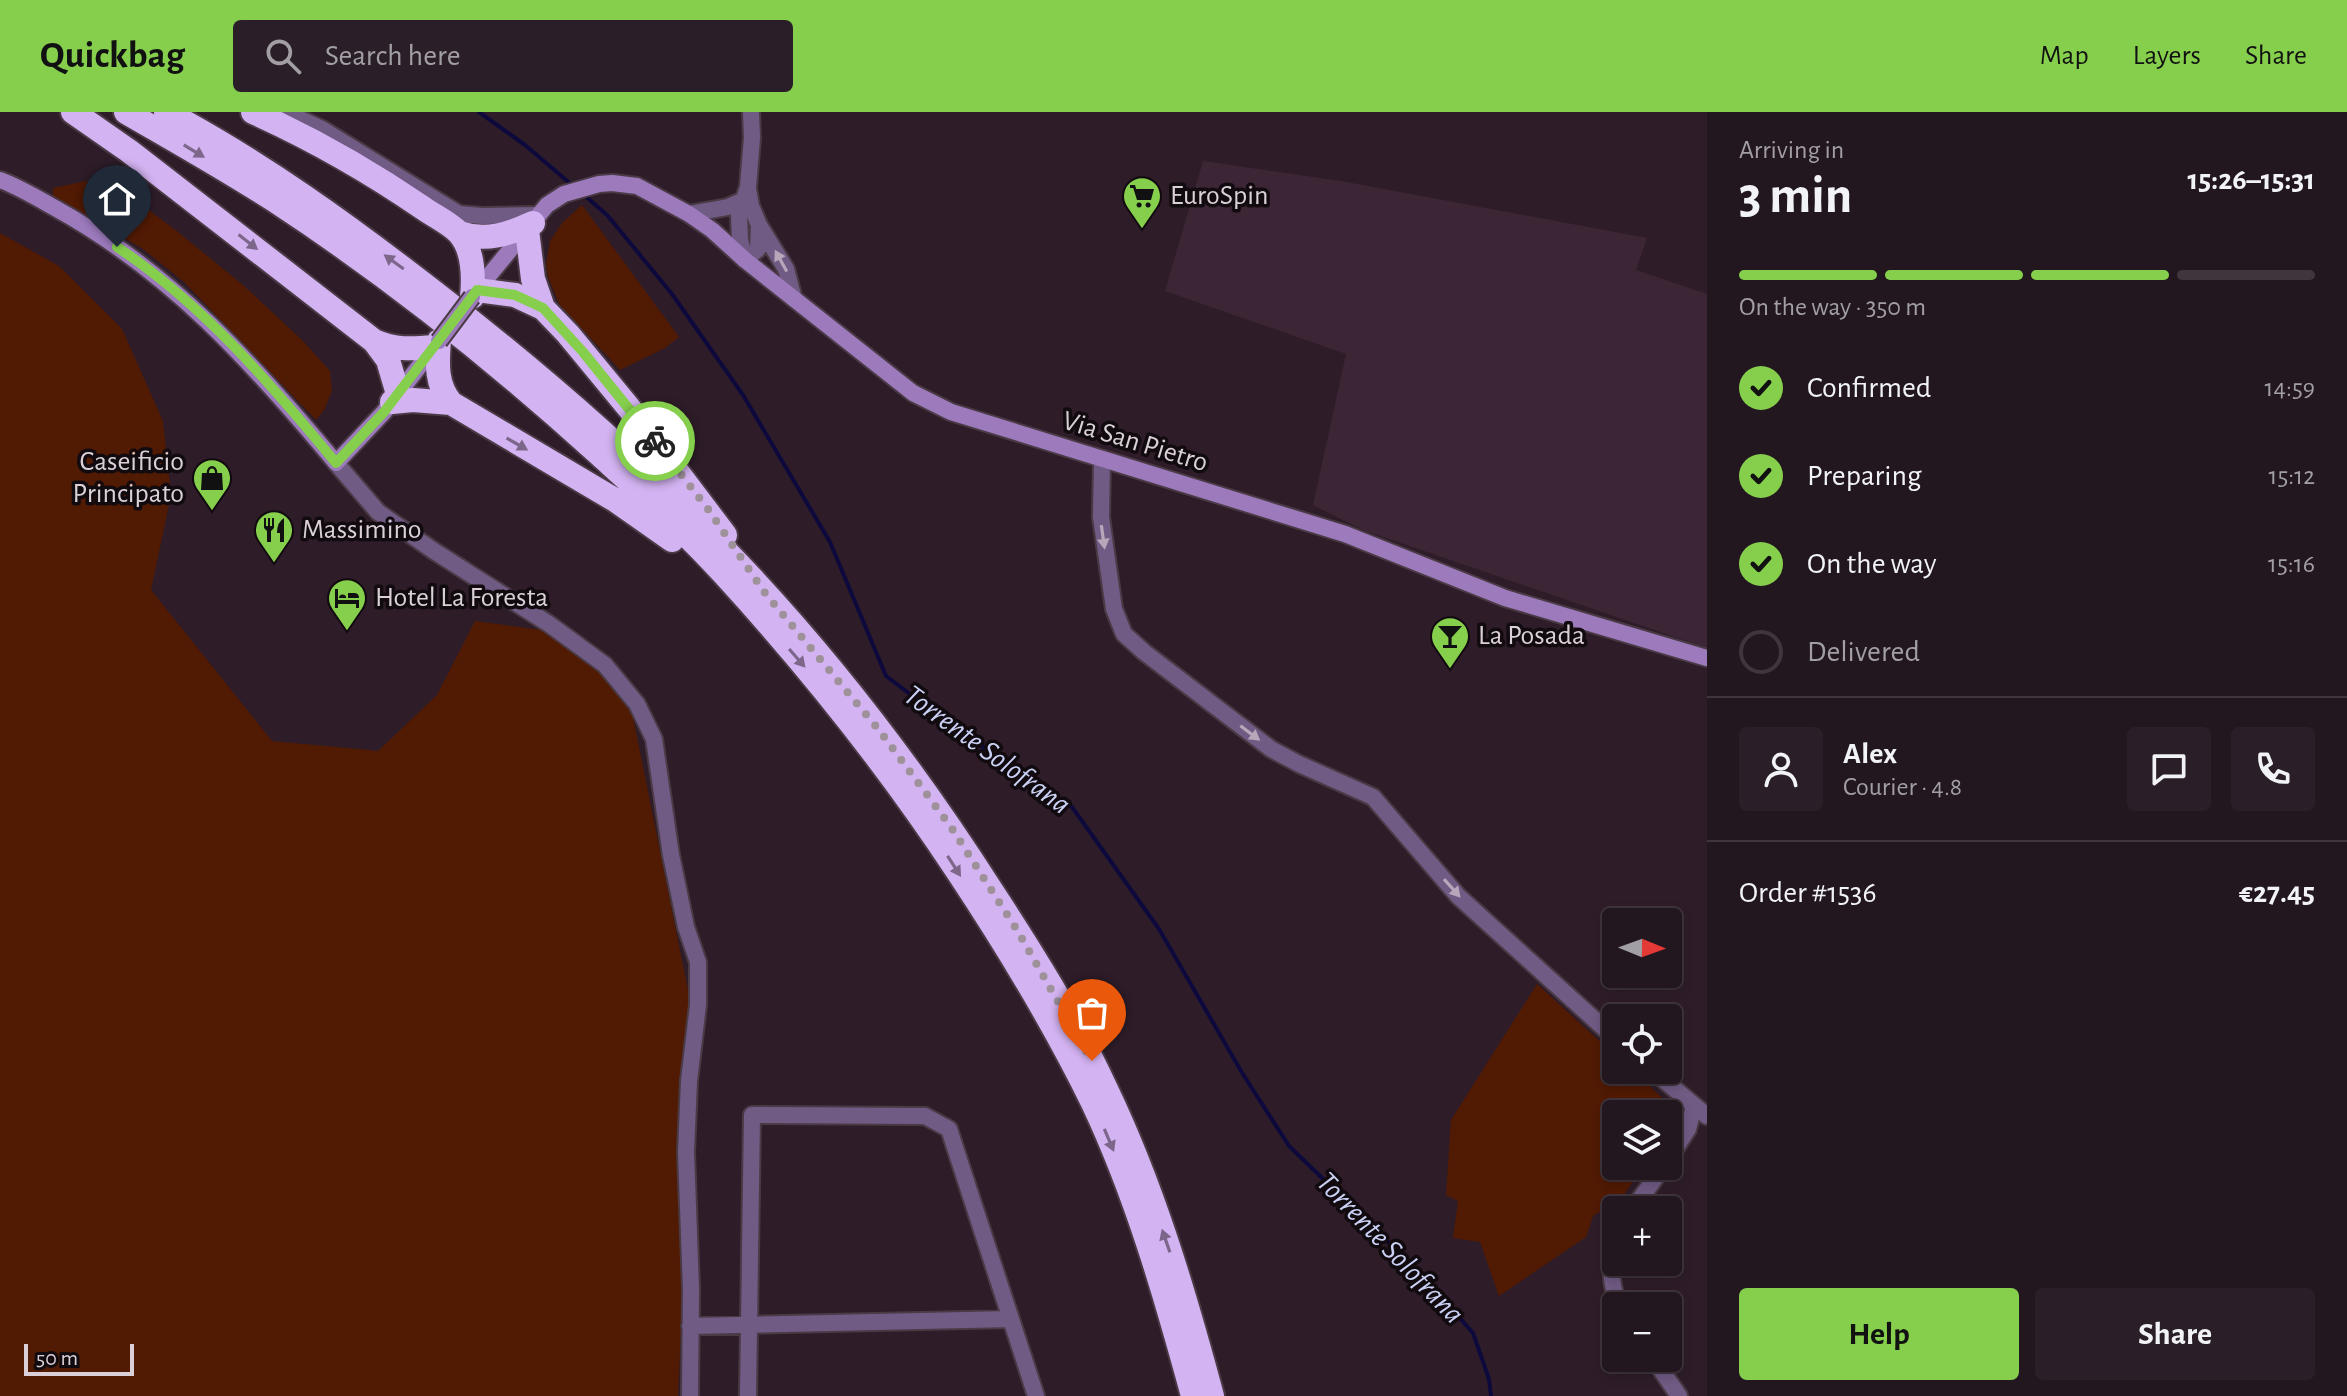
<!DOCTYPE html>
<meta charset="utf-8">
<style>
:root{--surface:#22161f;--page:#2a1f28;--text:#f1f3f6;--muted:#a29fa4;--line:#3f353d;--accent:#85cf4c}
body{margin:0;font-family:"Alegreya Sans",sans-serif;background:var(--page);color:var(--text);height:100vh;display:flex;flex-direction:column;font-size:30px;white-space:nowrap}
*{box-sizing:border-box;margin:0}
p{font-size:26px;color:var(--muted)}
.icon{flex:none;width:44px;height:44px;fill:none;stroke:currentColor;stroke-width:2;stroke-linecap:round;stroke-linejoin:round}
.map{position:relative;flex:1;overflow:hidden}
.details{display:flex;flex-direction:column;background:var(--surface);width:640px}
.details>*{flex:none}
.needle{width:52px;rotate:91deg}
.fabs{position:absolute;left:1602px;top:796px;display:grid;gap:16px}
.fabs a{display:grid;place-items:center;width:80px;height:80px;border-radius:8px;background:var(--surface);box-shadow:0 4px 12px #0003,0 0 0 2px var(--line);font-size:40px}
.scale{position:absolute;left:24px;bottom:20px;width:110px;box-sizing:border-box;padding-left:8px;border:4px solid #dbd0d7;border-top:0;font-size:22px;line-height:28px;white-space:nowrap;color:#dbd0d7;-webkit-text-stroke:6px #110a0f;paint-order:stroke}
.pin{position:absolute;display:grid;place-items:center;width:68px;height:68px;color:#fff;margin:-82px -34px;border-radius:50% 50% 50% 0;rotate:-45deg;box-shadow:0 0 8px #0007}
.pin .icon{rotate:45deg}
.courier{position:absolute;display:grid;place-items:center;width:80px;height:80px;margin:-40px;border:6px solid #85cf4c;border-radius:50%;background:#fff;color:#222;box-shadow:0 2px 10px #0007}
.overview em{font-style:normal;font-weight:700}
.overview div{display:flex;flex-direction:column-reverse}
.overview{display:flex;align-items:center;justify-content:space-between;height:136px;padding:0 32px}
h1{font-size:52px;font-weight:700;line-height:60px}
.bar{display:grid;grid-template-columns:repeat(4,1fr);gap:12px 8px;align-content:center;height:96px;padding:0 32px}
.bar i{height:10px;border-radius:6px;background:var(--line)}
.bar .selected{background:var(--accent)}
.bar p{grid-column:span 4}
.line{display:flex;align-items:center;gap:20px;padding:0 32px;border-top:2px solid var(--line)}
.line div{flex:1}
.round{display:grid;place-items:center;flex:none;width:84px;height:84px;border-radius:8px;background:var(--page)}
ol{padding:0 32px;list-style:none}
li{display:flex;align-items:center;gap:24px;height:88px}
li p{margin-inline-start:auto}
li .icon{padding:8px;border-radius:50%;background:var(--accent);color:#111;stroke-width:4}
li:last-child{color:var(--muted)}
li i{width:44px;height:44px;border:4px solid var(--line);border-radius:50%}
.button{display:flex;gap:16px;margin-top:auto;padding:16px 32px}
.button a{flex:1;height:92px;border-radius:8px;background:var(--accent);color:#111;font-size:32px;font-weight:700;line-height:92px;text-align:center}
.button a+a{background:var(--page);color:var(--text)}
header{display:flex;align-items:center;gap:48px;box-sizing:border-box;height:112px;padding:0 40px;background:var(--accent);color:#111}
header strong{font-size:38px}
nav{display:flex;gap:44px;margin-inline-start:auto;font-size:28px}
.search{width:560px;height:72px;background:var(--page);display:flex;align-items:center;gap:20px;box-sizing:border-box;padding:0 28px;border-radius:8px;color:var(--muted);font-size:30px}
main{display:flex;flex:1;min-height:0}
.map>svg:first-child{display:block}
.built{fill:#3c2535}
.green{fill:#511a03}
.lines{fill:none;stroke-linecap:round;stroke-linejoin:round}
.stream{stroke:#0d093c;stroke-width:4}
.street-casing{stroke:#4a3a45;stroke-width:20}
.secondary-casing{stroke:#4a3a45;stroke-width:20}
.highway-casing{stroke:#4a3a45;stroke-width:28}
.street{stroke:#705b84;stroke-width:16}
.secondary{stroke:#9c7abc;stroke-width:16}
.highway{stroke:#d3b3f1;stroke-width:24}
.secondary-bridge-casing{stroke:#4a3a45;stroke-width:20;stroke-linecap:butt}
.secondary-bridge{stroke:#9c7abc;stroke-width:16}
.oneway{fill:#7c678b}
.oneway2{fill:#b6a7ba}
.done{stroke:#9e919a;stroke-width:8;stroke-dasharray:0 14.4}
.route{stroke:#85cf4c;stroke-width:10}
.labels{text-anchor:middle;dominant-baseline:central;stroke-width:7;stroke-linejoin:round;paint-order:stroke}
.poi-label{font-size:28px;fill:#dbd0d7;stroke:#110a0f;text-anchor:start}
.street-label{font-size:28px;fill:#dbd0d7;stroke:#110a0f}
.water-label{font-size:30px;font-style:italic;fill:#cad1f4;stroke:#110a0f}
</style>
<header>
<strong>Quickbag</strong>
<div class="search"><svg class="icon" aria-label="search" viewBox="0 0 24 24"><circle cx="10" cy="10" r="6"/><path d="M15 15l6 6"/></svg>Search here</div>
<nav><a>Map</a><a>Layers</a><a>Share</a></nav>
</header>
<main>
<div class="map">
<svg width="1707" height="1284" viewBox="0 0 1707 1284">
<rect width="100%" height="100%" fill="#2e1d29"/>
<path class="built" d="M1203,49L1341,69L1647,126L1636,158L1707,182V536L1363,418L1313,393L1346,242L1165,179Z"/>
<path class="green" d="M86,69L121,77L178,120L243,173L302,228L330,259L332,279L324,298L316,308L184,170L143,137L53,84V76Z
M582,93L679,225L665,236L620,258L559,192L548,165L546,152L550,129L562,111Z
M0,121L59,154L122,217L163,309L171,383L151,478L272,629L378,639L437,583L475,509L556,520L626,570L695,913L678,1284H0Z
M1537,872L1616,944V958H1632L1679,1001L1668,1018V1002H1616V1054H1644L1621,1087L1593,1104L1586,1125L1499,1184L1480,1130L1453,1126L1458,1089L1446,1083L1451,1008Z"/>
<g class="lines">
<path class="stream" d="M479,0L525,33L572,73
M582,81L608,104L672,182L743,283L830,430L886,564L959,619L1072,695L1159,817L1241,959L1289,1034L1419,1160L1473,1221L1489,1267L1491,1284"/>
<g class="street-casing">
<path id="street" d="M285,0L322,17L459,102L482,104L539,103
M751,0L752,26L748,75L739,103L740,128L745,148L758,137L759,113
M748,77L751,94L759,113L786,157L794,187
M689,102L728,95L744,88
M1102,347L1101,405L1114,497L1124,522L1144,540L1271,637L1299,652L1373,685L1458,784L1616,927
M336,351L378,400L434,439L549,512L605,553L637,592L654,627L671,743L686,815L698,850V893L689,969L686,1040L691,1177L690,1284
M1652,958L1707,1004
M1668,1048L1688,1017L1694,994
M1632,1098L1664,1054
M1616,1125C1609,1147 1610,1172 1619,1194
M690,1214L1011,1207
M1653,1246L1679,1284
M748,1284L752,1003L925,1004L949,1017L1036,1284"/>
</g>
<g class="secondary-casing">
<path id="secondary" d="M0,68C19,75 37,86 55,96C171,160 252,250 336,351L384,300L438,230
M473,183L547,93L564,82L599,72L612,71L637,74L689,102L712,118L745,148L913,281L951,300L1345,422L1505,486L1707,546"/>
</g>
<g class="highway-casing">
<path id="highway" d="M73,0L129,39L374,229C394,238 412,237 434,235
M126,0C176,29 226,57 274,88C390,164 498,250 600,343C642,381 686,420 724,462C809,555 889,655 958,760C1007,834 1054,911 1093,991C1137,1084 1166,1185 1193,1284
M166,0C262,51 350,115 435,181C536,259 634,344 723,436C824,540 913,656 991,778C1033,842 1074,908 1106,977C1153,1075 1184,1180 1212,1284
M253,0C313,27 369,59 423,96C434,104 450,111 459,121C473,137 474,164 472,185
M527,118L533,167L543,196
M459,121C486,130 509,122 533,111
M477,178L515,183L543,196L568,222L629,296L725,423
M374,229L388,248L398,282
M439,229C437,252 436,273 451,291L615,388L672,428
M392,290L413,288L451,291"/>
</g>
<use href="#street" class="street"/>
<use href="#secondary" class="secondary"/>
<use href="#highway" class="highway"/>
<g class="secondary-bridge-casing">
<path id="secondary-bridge" d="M439,229L472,185"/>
</g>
<use href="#secondary-bridge" class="secondary-bridge"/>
</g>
<defs><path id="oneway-solid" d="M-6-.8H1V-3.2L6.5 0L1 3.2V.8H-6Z" transform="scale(2)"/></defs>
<g class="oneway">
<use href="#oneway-solid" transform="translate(194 39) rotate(31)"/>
<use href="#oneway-solid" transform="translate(248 130) rotate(38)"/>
<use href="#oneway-solid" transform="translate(394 150) rotate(-144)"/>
<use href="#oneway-solid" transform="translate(517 332) rotate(30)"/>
<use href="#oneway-solid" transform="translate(797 546) rotate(49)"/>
<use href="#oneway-solid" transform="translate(954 754) rotate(57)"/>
<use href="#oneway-solid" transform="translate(1109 1028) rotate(67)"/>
<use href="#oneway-solid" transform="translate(1166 1129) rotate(-109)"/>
</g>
<g class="oneway2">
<use href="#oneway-solid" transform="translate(781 149) rotate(-119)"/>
<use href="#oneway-solid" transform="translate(1103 425) rotate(82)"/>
<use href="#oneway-solid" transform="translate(1250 621) rotate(37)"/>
<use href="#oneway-solid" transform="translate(1452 776) rotate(48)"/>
</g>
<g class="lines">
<path class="done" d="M655,329L708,397L765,481L879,618L951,715L1017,818L1092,949"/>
<path class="route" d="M117,135C203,192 271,272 336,351L384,300L477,178L515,183L543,196L583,240L655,329"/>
</g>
<defs>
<g id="supermarket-pin" transform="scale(2)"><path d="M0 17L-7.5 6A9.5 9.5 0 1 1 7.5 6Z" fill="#85cf4c" stroke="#110a0f"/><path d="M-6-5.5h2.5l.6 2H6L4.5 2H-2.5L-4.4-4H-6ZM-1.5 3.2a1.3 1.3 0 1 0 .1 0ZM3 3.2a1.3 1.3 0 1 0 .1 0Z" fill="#111"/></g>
<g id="shop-pin" transform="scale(2)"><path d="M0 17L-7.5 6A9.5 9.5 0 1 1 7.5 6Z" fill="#85cf4c" stroke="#110a0f"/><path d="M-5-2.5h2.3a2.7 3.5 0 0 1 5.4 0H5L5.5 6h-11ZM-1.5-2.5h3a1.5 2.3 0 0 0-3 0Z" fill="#111"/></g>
<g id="restaurant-pin" transform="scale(2)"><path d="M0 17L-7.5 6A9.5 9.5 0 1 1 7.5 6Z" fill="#85cf4c" stroke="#110a0f"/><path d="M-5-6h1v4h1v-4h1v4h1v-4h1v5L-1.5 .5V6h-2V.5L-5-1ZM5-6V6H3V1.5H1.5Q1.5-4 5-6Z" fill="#111"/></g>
<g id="hotel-pin" transform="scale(2)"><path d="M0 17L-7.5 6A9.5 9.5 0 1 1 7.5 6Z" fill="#85cf4c" stroke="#110a0f"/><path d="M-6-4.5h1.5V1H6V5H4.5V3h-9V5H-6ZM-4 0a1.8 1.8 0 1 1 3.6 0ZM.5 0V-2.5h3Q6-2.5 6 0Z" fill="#111"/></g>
<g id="bar-pin" transform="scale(2)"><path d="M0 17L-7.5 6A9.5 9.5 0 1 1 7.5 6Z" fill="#85cf4c" stroke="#110a0f"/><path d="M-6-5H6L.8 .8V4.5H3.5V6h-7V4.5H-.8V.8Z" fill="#111"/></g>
</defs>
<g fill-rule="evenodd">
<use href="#supermarket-pin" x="1142" y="84"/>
<use href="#shop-pin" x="212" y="366"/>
<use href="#restaurant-pin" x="274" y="418"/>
<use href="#hotel-pin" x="347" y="486"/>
<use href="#bar-pin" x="1450" y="524"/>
</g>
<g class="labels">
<g class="poi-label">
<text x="1170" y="84">EuroSpin</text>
<text x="184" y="350" text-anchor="end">Caseificio<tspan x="184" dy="32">Principato</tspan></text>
<text x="302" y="418">Massimino</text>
<text x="375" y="486">Hotel La Foresta</text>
<text x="1478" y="524">La Posada</text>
</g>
<g class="street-label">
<text transform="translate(1135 330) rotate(17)">Via San Pietro</text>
</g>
<g class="water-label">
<text transform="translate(987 638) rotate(36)">Torrente Solofrana</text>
<text transform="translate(1390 1136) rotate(46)">Torrente Solofrana</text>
</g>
</g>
</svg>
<div class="fabs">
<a><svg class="needle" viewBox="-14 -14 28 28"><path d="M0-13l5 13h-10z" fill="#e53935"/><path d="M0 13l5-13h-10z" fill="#a29fa4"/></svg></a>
<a><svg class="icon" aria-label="locate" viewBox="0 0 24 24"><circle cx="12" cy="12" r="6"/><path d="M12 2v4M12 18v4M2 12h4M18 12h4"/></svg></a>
<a><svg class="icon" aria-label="layers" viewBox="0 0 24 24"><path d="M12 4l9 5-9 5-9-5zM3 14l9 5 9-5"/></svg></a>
<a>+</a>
<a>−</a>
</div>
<div class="scale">50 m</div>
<div class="pin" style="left:1092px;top:949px;background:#ea580c"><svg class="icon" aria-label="bag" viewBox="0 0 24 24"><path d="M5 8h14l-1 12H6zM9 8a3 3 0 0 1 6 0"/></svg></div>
<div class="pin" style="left:117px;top:135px;background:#1f2937"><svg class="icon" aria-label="home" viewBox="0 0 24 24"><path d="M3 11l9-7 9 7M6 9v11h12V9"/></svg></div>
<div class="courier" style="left:655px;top:329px"><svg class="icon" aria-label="bike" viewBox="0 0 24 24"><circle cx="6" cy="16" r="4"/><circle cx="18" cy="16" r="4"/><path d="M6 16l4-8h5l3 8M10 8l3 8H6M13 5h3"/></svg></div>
</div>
<section class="details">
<div class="overview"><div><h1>3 min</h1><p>Arriving in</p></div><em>15:26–15:31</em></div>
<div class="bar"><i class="selected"></i><i class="selected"></i><i class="selected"></i><i></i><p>On the way · 350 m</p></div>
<ol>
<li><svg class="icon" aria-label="check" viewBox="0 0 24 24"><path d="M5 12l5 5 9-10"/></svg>Confirmed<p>14:59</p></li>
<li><svg class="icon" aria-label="check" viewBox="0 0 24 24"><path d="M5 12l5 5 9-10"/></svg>Preparing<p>15:12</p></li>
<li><svg class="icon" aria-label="check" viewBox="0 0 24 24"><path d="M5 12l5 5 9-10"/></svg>On the way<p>15:16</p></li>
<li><i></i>Delivered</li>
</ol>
<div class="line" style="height:144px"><a class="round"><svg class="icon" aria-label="person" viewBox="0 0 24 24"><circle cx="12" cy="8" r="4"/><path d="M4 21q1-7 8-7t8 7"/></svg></a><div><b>Alex</b><p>Courier · 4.8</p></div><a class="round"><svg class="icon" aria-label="chat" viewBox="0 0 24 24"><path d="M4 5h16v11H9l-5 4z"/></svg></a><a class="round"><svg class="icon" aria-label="phone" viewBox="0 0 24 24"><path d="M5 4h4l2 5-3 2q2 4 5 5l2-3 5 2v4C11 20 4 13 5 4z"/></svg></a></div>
<div class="line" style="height:104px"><div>Order #1536</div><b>€27.45</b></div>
<div class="button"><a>Help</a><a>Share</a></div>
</section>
</main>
